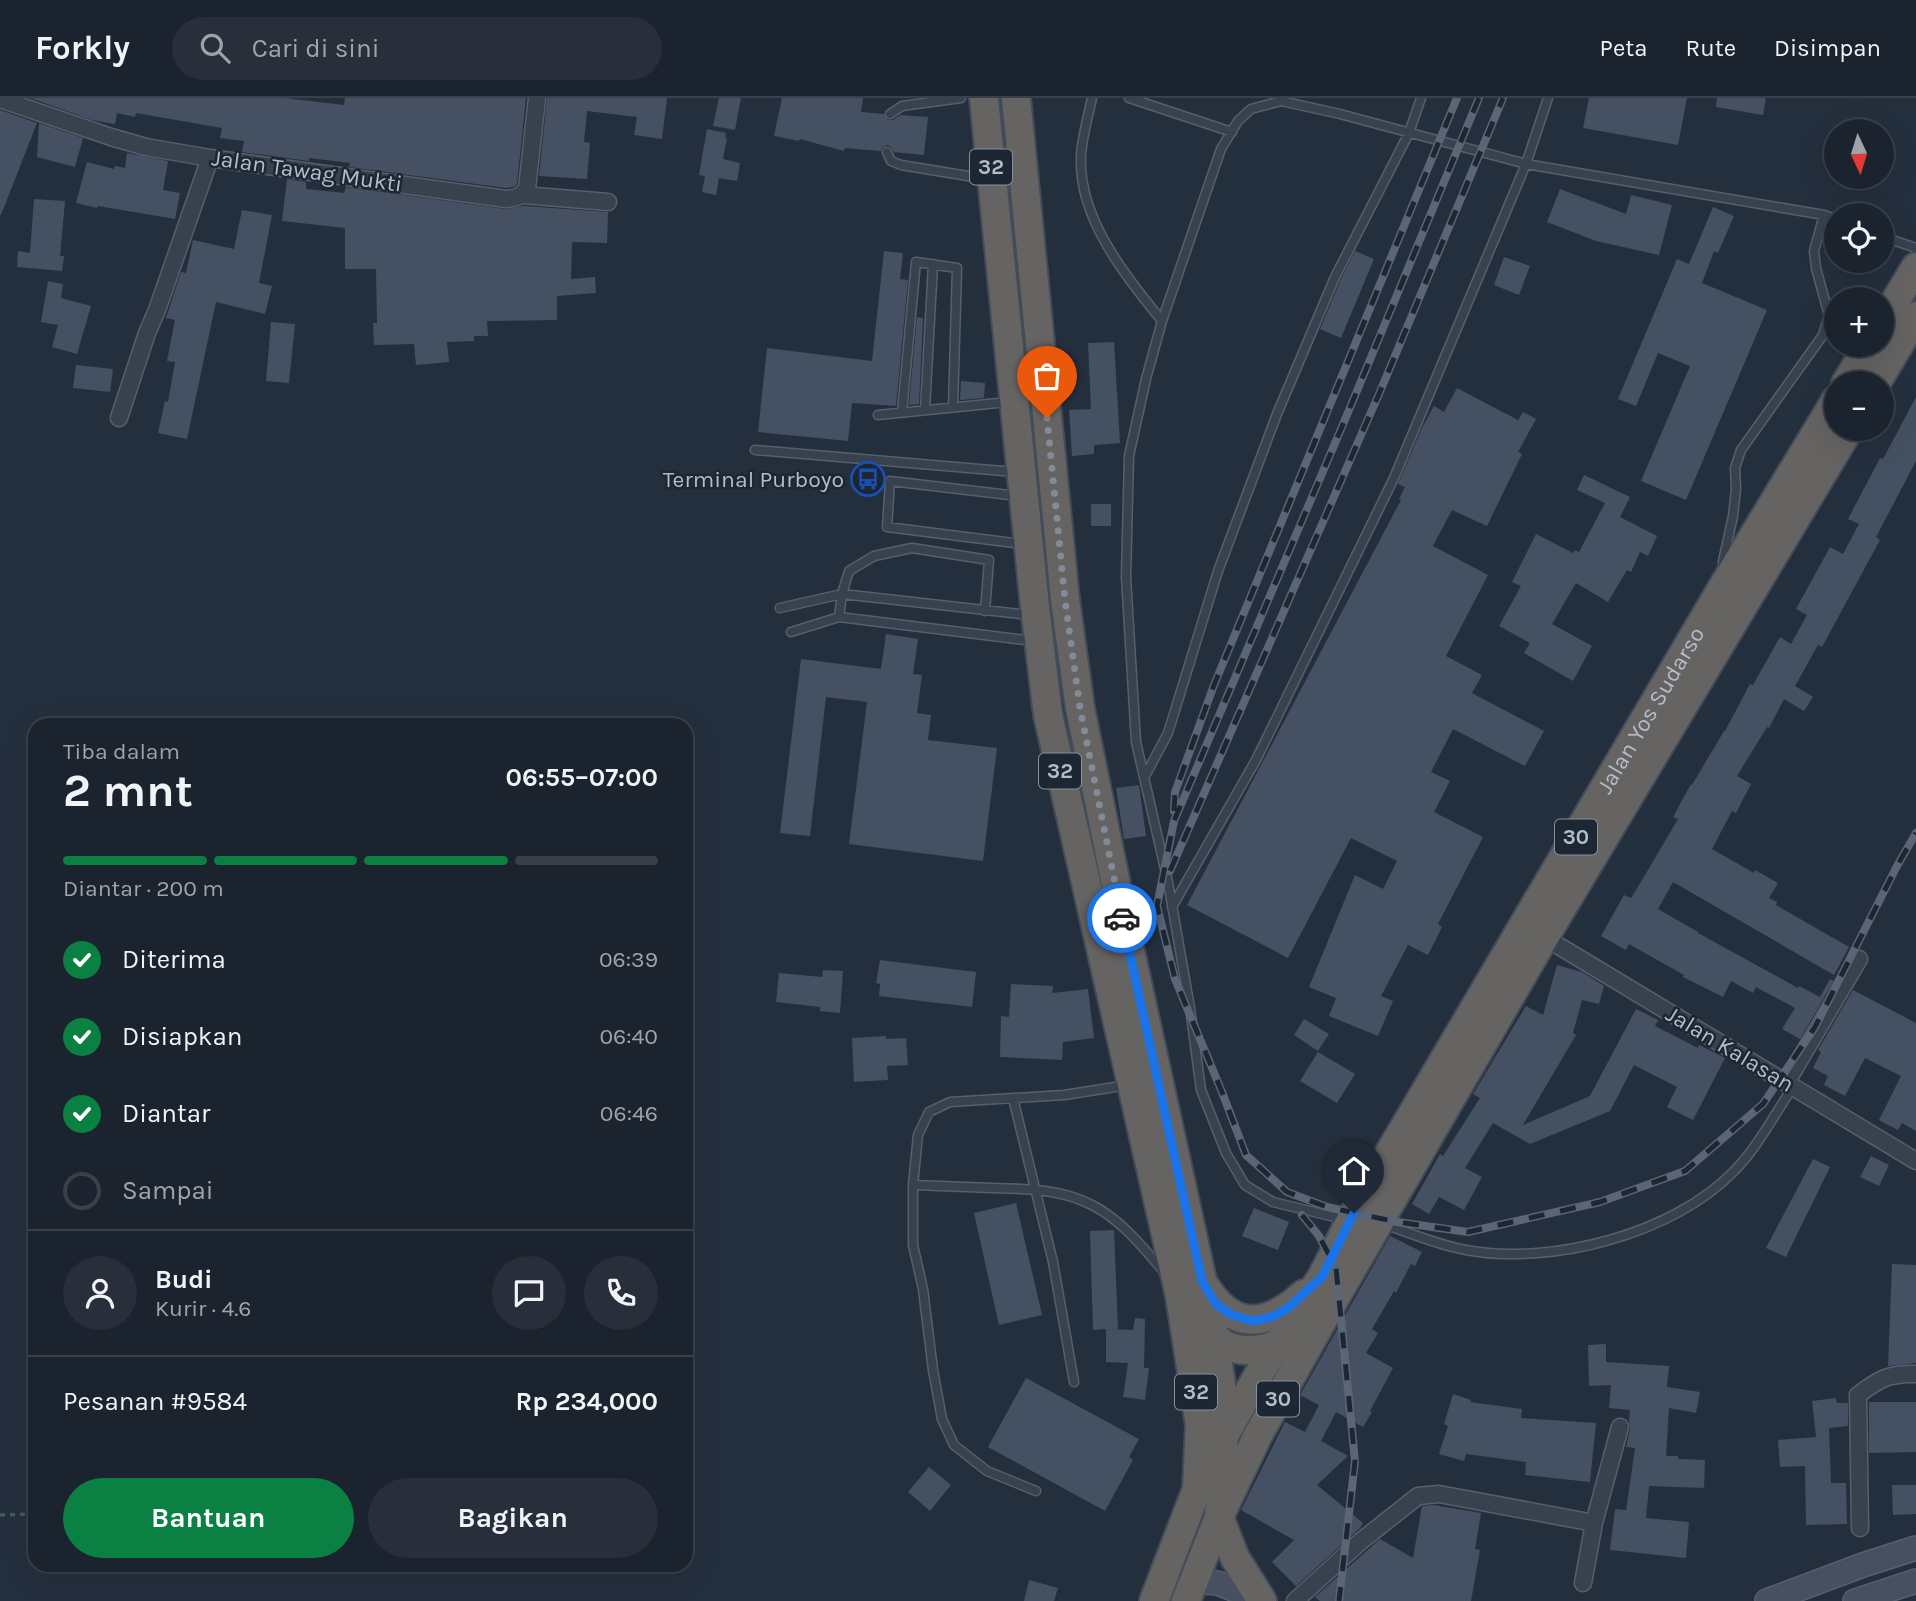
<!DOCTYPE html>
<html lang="id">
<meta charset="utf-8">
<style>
:root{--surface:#1b232e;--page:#282f3a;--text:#f1f3f6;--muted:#a0a4aa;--line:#39404a;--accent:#0b8043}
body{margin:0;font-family:Karla,sans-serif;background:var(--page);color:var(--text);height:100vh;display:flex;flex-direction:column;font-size:26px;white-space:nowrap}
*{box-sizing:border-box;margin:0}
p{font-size:23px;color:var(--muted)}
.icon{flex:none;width:38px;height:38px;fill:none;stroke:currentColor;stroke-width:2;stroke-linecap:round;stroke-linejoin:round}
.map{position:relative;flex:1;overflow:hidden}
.sheet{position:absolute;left:28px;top:620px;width:665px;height:854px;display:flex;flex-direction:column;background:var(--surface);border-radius:21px;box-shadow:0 7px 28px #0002,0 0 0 2px var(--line)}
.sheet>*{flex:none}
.needle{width:46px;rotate:176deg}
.buttons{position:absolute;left:1824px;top:21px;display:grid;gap:14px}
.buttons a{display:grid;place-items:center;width:70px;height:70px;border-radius:50%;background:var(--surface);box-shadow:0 7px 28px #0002,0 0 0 2px var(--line);font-size:35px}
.pin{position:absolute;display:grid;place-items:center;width:60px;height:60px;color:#fff;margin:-72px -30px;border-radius:50% 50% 50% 0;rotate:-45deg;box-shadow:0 0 7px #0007}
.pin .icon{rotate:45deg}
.courier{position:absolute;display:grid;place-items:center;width:70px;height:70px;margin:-35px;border:5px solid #1a73e8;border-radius:50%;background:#fff;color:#222;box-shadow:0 2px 9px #0007}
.head em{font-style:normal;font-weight:700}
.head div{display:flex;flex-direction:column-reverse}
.head{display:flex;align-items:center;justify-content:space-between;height:119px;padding:0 35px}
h1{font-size:46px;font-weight:700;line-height:52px}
.bar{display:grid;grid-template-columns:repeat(4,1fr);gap:10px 7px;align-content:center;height:84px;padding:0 35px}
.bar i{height:9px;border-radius:5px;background:var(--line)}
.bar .current{background:var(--accent)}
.bar p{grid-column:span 4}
.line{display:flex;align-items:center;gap:18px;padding:0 35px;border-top:2px solid var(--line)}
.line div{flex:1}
.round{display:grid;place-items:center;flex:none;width:74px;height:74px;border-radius:37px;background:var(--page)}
ol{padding:0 35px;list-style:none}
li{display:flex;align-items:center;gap:21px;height:77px}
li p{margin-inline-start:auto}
li .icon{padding:7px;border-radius:50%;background:var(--accent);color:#fff;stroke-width:4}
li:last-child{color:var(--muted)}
li i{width:38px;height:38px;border:4px solid var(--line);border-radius:50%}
.button{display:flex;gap:14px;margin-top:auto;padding:14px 35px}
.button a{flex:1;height:80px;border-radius:42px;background:var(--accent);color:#fff;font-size:28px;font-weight:700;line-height:80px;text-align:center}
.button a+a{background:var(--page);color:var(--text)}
header{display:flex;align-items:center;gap:42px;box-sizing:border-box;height:98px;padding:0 35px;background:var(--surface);border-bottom:2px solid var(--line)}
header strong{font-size:33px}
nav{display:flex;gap:38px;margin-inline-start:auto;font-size:24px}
.search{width:490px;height:63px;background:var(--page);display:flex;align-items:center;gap:18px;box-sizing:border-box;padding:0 24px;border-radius:38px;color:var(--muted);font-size:26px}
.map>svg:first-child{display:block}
.building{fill:#455162}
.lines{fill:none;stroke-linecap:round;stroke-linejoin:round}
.service-casing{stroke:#565f6c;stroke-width:11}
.minor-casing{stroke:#565f6c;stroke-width:19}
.secondary-casing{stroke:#565f6c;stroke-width:26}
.trunk-casing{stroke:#434c59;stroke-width:32}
.path{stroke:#44595c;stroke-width:3.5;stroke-dasharray:5 5;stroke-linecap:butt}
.service{stroke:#38414e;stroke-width:8}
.minor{stroke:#38414e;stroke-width:16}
.secondary{stroke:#465061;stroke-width:23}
.trunk{stroke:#656462;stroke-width:28}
.rail-casing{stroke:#5a6575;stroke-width:8}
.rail{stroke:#1d2633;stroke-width:5;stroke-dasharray:16;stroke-linecap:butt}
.done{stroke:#828b98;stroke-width:7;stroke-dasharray:0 12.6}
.route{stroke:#1a73e8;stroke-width:9}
.labels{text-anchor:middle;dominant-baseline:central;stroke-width:5;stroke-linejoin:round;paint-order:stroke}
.shield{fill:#1d2633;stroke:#878f9c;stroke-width:2}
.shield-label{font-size:21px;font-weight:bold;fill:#b4bcc9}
.street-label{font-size:23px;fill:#b4bcc9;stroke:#1d2633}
.poi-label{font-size:23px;fill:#b4bcc9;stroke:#1d2633;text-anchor:end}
</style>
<header>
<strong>Forkly</strong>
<div class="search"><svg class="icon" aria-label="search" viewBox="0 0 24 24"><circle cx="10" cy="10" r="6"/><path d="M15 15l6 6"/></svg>Cari di sini</div>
<nav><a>Peta</a><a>Rute</a><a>Disimpan</a></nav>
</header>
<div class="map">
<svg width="1916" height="1503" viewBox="0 0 1916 1503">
<rect width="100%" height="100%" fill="#242f3e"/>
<path class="building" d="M30,0H285L344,7L345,0H526L517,86L514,89L506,90L349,69L350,65L309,60V63L242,54L244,43L220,40L222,30L136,15L135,19L117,15L115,26L92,22Z
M547,0H667L662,41L634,37L637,19L587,13L584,44L590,45L587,81L539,78Z
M719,0H741L735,32L713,28Z
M782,0H863L861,14L884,16L888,22H893L900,17L928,19L924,57L894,54L891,49L887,47L882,50L881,53L845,50L844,53L800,41L799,43L774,38Z
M1589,0H1687L1678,47L1583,30Z
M1717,0H1766L1763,17L1716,9Z
M0,12L37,25L1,117H0Z
M39,25L83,40L75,69L37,59Z
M707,31L726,35L725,40H727L723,61L740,65L737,83L719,80L716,97L702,94L705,78L699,77Z
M127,55L168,63L163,92L180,95L175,121L98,108L97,110L76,105L87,64L114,71L115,68L125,70Z
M287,81L306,84V91L344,95L346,89L505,111L524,108L608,114L607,145L572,144L571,181L595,179L596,195L557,198V222L487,223L488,238H474V243L447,244L449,264L416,267L414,246L374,247L373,225H377L376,171H345V130L282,123Z
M1560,91L1626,116L1631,97L1672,107L1659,157L1596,143L1547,124Z
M34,101L65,103L60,158H64L62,173L17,169L18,153L30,155Z
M1713,109L1734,118L1718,155L1714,153L1702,185L1767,212L1686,402L1641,383L1690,268L1658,255L1636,308L1618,301L1677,161L1689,166Z
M242,112L272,117L259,185L272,188L265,216L216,204L187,341L158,335L165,303L168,304L175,264L167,263L175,222L166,220L181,174L186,175L193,142L234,151Z
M884,153L903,155L900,181L908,182L896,308L852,305L848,343L758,334L767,250L872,263Z
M1355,153L1374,161L1341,240L1320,231L1341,181Z
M1504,159L1530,168L1519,197L1494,187Z
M48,183L63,186L61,200L91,208L77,256L52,249L58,227L41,224Z
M917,219L923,220L919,306L909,307Z
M271,224L295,226L289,285L266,283Z
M1114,244L1120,345L1094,347V356L1072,358L1069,312L1091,311L1088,245Z
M76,267L113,271L110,294L73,290Z
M961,283L985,285L984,300L960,302Z
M1457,290L1518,322L1523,314L1536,321L1518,354L1522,356L1487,428L1452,412L1433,448L1488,477L1446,558L1482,577L1472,595L1544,633L1525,668L1453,631L1431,674L1450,683L1434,714L1483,739L1438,826L1442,829L1428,857L1408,847L1381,898L1393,903L1378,938L1329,918L1336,900L1309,889L1355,777L1383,791L1397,763L1351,740L1288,860L1187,807L1401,402L1399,401L1405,389L1398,386L1422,330L1434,308L1444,314Z
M1916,299V363L1876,439L1880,442L1822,549L1818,547L1795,588L1813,599L1804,613L1784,601L1769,630L1767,629L1737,678L1751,686L1736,715L1732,713L1712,751L1754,775L1755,772L1778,785L1769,800L1777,804L1776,807L1849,849L1834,877L1673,784L1658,811L1698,834V835L1798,890L1799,888L1820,899L1830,881L1834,883L1800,941L1782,931L1795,910L1756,889L1753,895L1731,883L1723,899L1683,879L1684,877L1629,846L1626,852L1601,838L1624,797L1631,800L1642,782L1678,721L1673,719L1691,686L1692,687L1724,633H1725L1750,586L1753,587L1780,539L1791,546L1807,517L1796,511L1830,449L1843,456L1859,426L1848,421L1880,360L1883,361Z
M1584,377L1630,399L1620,419L1657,438L1648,458L1640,454L1631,474L1627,472L1608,504L1576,485L1552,526L1592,548L1573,583L1524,555L1530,545L1499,528L1521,488L1512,484L1536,436L1573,455L1575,452L1579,454L1605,405L1577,392Z
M1091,406H1111V428H1091Z
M886,536L918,541L913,576L922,577L917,615L931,617L928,642L997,650L983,763L849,746L867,604L826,599L810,738L780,735L801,561L881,571Z
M1139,687L1146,738L1124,741L1116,690Z
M880,862L976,874L972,909L879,898L880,886L876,885Z
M1557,867L1582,874L1604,888L1599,906L1582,902L1573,935L1576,937L1523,1027L1590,998L1636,911L1658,922L1655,928L1698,950L1699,947L1725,960L1693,1022L1667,1009L1677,989L1634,967L1610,1013L1530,1046L1493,1025L1465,1070L1482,1079L1464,1112L1439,1099L1429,1116L1412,1106L1440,1056L1443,1058L1480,1000L1473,996L1526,908L1543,917Z
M823,872L843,873L840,915L820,913V909L776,904L779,875L822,879Z
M1011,886L1053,888L1052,895L1088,891L1094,940L1063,944L1062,962L1000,959L1001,918L1009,919Z
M1853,892L1916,925V1033L1902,1025L1898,1032L1879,1022L1901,978L1865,960L1845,998L1824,987L1828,978L1813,970L1821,954L1818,952Z
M1304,921L1329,936L1318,953L1294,937Z
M886,938V941L906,940L908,967L887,968L888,982L854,984L852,940Z
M1318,954L1355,976L1337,1005L1300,983Z
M1871,1058L1889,1067L1879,1088L1860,1079Z
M1813,1061L1830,1069L1786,1159L1766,1150Z
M1016,1105L1042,1217L999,1227L974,1115Z
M1254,1110L1289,1124L1278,1152L1242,1138Z
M1114,1132L1118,1231H1106L1133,1232L1135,1220L1145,1221L1144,1270H1149L1145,1302L1123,1299L1128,1265L1106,1264V1231L1093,1232L1090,1133Z
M1390,1138L1422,1154L1415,1168L1411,1166L1396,1195L1394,1193L1372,1231L1378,1235L1366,1255L1393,1270L1370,1313L1372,1314L1363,1329L1336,1314L1321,1343L1348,1358L1317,1387L1363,1425L1360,1430L1296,1488L1272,1464L1294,1442L1241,1412L1285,1324L1305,1334L1319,1307L1300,1297Z
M1892,1166L1916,1167V1265L1888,1268Z
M1606,1246V1264L1669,1268L1667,1289L1700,1294L1696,1315L1669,1310L1666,1358H1678V1361L1705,1362L1704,1390L1649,1388L1646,1420L1689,1424L1686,1460L1610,1452L1615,1411L1626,1412L1635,1350L1626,1349L1630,1331L1629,1323L1630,1312L1609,1310L1611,1287L1589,1288L1588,1247Z
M1026,1280L1139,1341L1129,1359L1133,1362L1105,1413L988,1349Z
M1453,1296L1471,1302L1470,1304L1522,1311L1521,1320L1596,1325L1590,1384L1525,1377L1526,1364L1466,1356L1464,1363L1439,1356L1448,1328L1444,1326Z
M1836,1300L1837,1305H1848V1328L1829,1330L1831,1385H1846L1847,1426L1806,1427L1805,1368L1780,1369L1778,1342L1816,1339L1812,1303Z
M1869,1304H1916V1354L1869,1355Z
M929,1369L951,1387L930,1413L908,1394Z
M1892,1387H1916V1416L1893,1417Z
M1433,1407L1481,1415L1475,1451L1480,1452L1471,1503H1320L1315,1499L1380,1441L1413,1460L1422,1408Z
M1029,1482L1058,1490L1054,1503H1024Z"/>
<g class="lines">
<g class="service-casing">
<path id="service" d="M1092,0C1088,19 1082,39 1081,58C1078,120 1125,177 1162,223
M1129,0L1232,34
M890,16L902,8L961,0
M887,54L891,63L901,67L986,81
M1881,138L1916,150
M925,312L933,166
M902,314L916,164L957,170L953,309
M878,317L1008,304
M755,352L1015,374
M1018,398L890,383L887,429L1022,446
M1723,470V463L1733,418L1736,391L1735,370L1741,352L1823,237L1829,218L1816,170L1814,153L1824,117
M780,510L842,496L849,473L874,458L912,450L989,462L985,513
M1029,517L842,496L839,519L1033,543
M791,534L839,519
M1144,680L1168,635L1218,473L1277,316L1335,179L1409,35L1421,0
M1172,809L1256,662L1394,380L1526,66L1548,0
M1013,1000L1053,1164L1074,1284
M913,1087C940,1088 967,1089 993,1090C1028,1091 1061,1091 1092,1107C1122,1122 1145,1152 1166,1176
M1347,1122L1273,1104L1245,1087L1226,1055L1201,992L1190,910L1168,784L1136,644L1126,479L1129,358L1146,281L1162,223L1221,51L1238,23L1251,11L1281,3L1340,16L1526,66L1824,117L1836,121
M1384,1126C1410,1135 1438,1147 1466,1152C1550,1168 1674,1136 1734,1073C1758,1049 1774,1017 1793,989
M1036,1393L987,1373L954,1347L942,1321L933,1272L923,1191L913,1147V1087L918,1037L929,1014L950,1004L1064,997L1128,987"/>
</g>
<g class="minor-casing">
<path id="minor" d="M0,1L111,39L146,49L210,60L506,101C517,100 521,99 527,90L537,0
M523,97L608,104
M119,320L147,235L157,212L210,60
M1539,836L1916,1063
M1786,985L1859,861
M1860,1430L1858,1297C1879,1281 1889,1275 1916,1276
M1583,1485L1594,1425L1620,1329
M1295,1503L1361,1443L1418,1398L1439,1396L1594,1425"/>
</g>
<g class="secondary-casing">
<path id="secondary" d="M1154,1503C1171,1494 1198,1481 1217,1485C1231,1489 1245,1497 1258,1503
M1767,1503L1863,1467L1916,1450
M1855,1503L1916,1483"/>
</g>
<g class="trunk-casing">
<g id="trunk">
<path d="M984,0L1035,509L1048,617L1180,1198L1200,1327L1197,1391"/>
<path d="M1016,0L1065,502L1080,610L1123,821L1214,1237L1224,1309V1337L1219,1419L1235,1460L1262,1503"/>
<path d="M1881,227L1916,169"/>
<path d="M1846,285L1869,247"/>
<path d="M1876,285L1916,218"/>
<path d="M1205,1188C1234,1234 1267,1229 1304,1196"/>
<path d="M1205,1227C1211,1233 1217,1243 1225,1247C1244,1256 1269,1253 1286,1241"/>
<path id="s1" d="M1225,1336L1263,1269L1322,1179L1357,1110L1724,487L1836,302"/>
<path d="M1154,1503L1197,1391L1204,1376"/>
<path d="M1186,1503L1219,1419L1258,1337L1339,1193L1545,838L1849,331"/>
</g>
</g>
<path class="path" d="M0,1417L35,1416"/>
<use href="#service" class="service"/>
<use href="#minor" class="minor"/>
<use href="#secondary" class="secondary"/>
<use href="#trunk" class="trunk"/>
<g class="rail-casing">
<path id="rail" d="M1479,0L1344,324L1174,723L1157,808L1175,881L1222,994L1246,1057L1287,1094L1327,1109L1397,1124L1468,1134L1600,1104L1685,1073L1763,1006L1815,929L1897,768L1916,735
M1174,713L1175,694L1214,587L1457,0
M1170,773L1379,296L1503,0
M1302,1117L1319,1138L1336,1170L1355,1363L1339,1503"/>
</g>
<use href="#rail" class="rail"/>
</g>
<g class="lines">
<path class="done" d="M1047,320L1065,502L1080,610L1122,820"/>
<path class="route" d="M1122,820L1202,1183L1216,1206L1232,1217L1253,1223L1272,1219L1288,1210L1322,1179L1354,1115"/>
</g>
<defs>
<g id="bus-ring" transform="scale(1.75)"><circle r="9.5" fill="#1d2633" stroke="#1a4fb4" stroke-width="1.5"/><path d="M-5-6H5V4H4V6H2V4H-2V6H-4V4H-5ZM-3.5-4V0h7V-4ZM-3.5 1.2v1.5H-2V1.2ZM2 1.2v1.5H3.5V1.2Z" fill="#1a4fb4"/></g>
</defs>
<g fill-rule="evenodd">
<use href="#bus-ring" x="868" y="381"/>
</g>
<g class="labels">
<g class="shield">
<rect x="970" y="51.5" width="42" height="35" rx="5"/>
<rect x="1039" y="655.5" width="42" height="35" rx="5"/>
<rect x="1555" y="721.5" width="42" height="35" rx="5"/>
<rect x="1175" y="1276.5" width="42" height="35" rx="5"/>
<rect x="1257" y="1283.5" width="42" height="35" rx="5"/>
</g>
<g class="shield-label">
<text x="991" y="69">32</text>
<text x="1060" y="673">32</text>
<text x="1576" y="739">30</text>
<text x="1196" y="1294">32</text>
<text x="1278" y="1301">30</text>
</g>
<g class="street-label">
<text transform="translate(307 73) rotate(8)">Jalan Tawag Mukti</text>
<text stroke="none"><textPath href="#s1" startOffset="840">Jalan Yos Sudarso</textPath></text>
<text transform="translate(1730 951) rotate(31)">Jalan Kalasan</text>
</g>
<g class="poi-label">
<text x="844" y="381">Terminal Purboyo</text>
</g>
</g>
</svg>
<div class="buttons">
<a><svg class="needle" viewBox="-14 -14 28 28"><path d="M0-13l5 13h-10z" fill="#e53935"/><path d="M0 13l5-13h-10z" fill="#a0a4aa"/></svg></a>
<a><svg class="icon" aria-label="locate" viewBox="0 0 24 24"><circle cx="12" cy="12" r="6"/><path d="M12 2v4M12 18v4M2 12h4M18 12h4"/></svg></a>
<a>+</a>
<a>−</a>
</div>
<div class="pin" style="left:1047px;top:320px;background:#ea580c"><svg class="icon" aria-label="bag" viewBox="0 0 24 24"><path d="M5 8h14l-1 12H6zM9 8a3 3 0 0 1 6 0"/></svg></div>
<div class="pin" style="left:1354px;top:1115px;background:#1f2937"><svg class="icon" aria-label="home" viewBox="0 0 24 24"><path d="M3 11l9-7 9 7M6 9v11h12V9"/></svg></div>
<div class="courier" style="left:1122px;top:820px"><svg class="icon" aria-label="car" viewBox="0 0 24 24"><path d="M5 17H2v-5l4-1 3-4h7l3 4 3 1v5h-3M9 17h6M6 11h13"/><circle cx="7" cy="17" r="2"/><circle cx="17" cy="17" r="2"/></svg></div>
<section class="sheet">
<div class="head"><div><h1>2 mnt</h1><p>Tiba dalam</p></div><em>06:55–07:00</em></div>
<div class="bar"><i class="current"></i><i class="current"></i><i class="current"></i><i></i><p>Diantar · 200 m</p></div>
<ol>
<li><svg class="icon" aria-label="check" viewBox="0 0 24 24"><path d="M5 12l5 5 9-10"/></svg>Diterima<p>06:39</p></li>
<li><svg class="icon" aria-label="check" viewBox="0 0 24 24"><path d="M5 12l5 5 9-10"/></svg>Disiapkan<p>06:40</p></li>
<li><svg class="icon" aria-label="check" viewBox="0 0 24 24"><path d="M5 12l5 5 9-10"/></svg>Diantar<p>06:46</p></li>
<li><i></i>Sampai</li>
</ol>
<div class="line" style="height:126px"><a class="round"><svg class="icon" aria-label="person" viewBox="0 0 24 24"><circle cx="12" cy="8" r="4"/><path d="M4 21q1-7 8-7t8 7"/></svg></a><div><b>Budi</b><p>Kurir · 4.6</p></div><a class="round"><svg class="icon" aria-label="chat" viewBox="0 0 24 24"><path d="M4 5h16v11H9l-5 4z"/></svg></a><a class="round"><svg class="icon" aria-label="phone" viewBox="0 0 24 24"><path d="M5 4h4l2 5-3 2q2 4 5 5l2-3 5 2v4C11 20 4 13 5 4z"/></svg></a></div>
<div class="line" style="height:91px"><div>Pesanan #9584</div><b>Rp 234,000</b></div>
<div class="button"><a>Bantuan</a><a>Bagikan</a></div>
</section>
</div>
